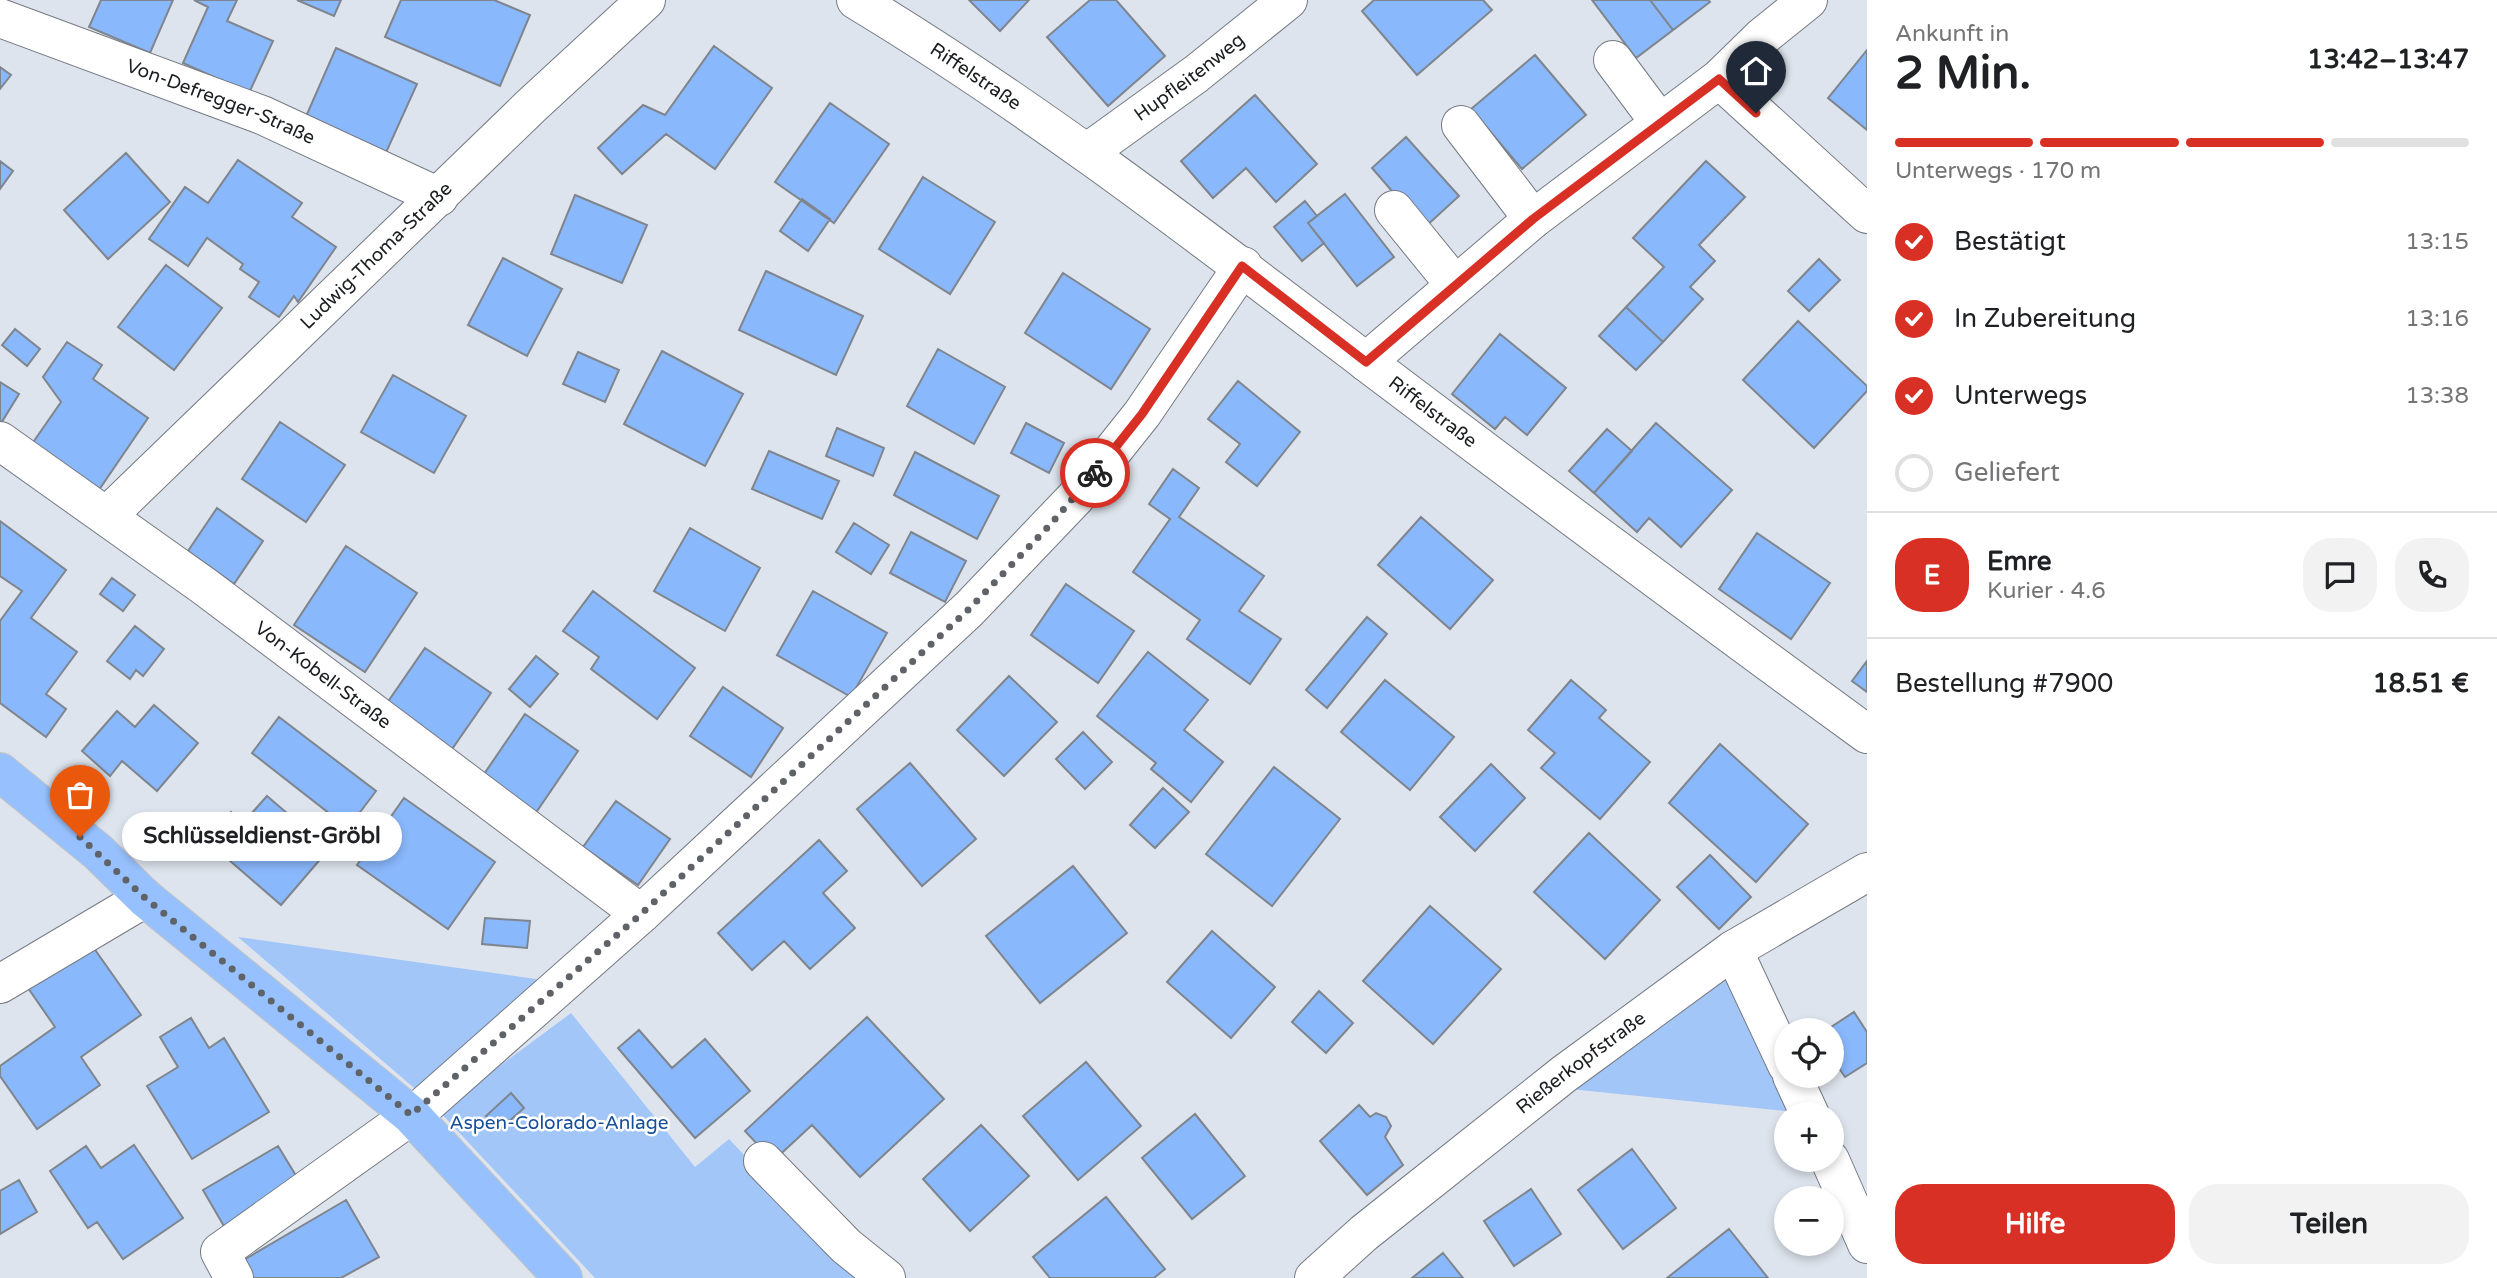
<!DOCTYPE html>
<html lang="de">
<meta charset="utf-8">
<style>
:root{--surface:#fff;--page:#f2f2f2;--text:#202124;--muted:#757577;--line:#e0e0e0;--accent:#d93025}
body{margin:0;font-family:"Varela Round",sans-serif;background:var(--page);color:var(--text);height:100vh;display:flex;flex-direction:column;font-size:26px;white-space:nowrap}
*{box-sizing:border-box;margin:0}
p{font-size:23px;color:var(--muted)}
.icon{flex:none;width:38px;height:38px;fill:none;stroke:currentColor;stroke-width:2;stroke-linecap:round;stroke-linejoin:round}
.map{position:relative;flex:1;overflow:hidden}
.side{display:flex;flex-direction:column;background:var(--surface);width:630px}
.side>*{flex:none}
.fabs{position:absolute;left:1774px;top:1018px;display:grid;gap:14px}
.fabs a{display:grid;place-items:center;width:70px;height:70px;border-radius:50%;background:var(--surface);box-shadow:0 4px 10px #0003;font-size:35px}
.pin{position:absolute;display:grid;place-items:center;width:60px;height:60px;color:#fff;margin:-72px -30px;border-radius:50% 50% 50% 0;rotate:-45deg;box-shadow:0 0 7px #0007}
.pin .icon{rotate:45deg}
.courier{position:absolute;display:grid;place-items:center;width:70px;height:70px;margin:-35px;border:5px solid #d93025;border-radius:50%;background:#fff;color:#222;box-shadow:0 2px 9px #0007}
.bubble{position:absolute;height:49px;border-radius:24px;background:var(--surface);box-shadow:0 4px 10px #0003;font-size:23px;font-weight:700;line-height:49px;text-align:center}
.summary em{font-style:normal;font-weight:700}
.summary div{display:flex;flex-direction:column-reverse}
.summary{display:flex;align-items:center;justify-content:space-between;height:119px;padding:0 28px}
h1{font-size:46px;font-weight:700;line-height:52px}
.bar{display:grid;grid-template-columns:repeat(4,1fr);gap:10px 7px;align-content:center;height:84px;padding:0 28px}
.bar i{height:9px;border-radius:5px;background:var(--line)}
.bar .on{background:var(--accent)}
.bar p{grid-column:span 4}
.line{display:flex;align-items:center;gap:18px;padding:0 28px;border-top:2px solid var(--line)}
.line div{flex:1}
.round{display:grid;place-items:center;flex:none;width:74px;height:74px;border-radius:28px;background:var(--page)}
ol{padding:0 28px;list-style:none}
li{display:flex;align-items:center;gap:21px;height:77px}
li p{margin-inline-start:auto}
li .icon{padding:7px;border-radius:50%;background:var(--accent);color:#fff;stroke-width:4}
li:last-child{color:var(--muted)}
li i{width:38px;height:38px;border:4px solid var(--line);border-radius:50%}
.cta{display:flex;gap:14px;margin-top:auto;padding:14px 28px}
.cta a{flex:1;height:80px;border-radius:28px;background:var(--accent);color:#fff;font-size:28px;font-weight:700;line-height:80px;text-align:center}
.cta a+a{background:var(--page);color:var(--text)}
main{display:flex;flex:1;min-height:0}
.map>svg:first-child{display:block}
.green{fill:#a3c6f9}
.building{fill:#8ab8fc;stroke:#7f858d;stroke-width:2}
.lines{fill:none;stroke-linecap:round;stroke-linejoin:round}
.minor-casing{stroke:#757a82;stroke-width:40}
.major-casing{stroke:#c4c4c5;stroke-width:40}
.minor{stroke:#fff;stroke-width:38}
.major{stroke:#97c1fe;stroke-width:38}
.done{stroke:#5f6368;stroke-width:7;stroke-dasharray:0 12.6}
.route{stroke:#d93025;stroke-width:9}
.labels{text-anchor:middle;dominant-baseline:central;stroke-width:5;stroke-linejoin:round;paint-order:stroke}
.street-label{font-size:19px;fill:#1b1d20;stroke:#fff}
.park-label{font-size:19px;fill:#144e9c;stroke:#fff}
</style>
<main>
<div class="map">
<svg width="1867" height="1278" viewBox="0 0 1867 1278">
<rect width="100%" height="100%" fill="#dee4ed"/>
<path class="green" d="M238,937L543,980L420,1093Z
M1733,958L1805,1113L1570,1089Z
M571,1013L695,1167L729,1139L861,1278H595L439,1111Z"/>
<path class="building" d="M101,0H173L150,53L89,27Z
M194,0H237L227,21L273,41L249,93L183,63L208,7Z
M297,0H341L334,16Z
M401,0H494L530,15L500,86L385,37Z
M969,0H1029L1000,31Z
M1090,0H1116L1165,56L1108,106L1047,37Z
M1374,0H1483L1492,10L1417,75L1362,11Z
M1592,0H1650L1673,30L1636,58Z
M1650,0H1708L1710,2L1673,30Z
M714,46L772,88L715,169L666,134L622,174L598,148L643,105L665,115Z
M336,48L417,84L384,157L304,121Z
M1867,50V130L1828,98Z
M1535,55L1586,115L1522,169L1471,109Z
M0,67L11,75L0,89Z
M1255,95L1317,164L1276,202L1246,168L1213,198L1181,161Z
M830,103L889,144L834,223L775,182Z
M1406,137L1459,196L1424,228L1372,168Z
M126,153L170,202L108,259L64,210Z
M238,160L302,203L292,217L336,247L298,302L294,296L279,317L249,297L259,282L240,269L243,264L207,238L188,266L149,239L185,187L208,203Z
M0,161L13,171L0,189Z
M1706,161L1745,197L1699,245L1715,261L1690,287L1703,299L1663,342L1626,307L1664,267L1633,238Z
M923,177L995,222L950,294L879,249Z
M1345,194L1394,257L1357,286L1308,223Z
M575,195L647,225L622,283L551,254Z
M802,199L830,219L808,251L780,231Z
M1305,201L1317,216L1308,223L1324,243L1302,261L1274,227Z
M503,258L562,289L527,356L468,325Z
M1819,259L1840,280L1809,311L1788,291Z
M166,265L222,308L174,370L118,327Z
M766,271L863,316L836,375L739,330Z
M1063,273L1150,329L1111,389L1025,333Z
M1626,307L1663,342L1636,370L1599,336Z
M1798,321L1867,386V391L1814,448L1743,380Z
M15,329L40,349L27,366L2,345Z
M1500,334L1566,388L1527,435L1505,417L1495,429L1452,394Z
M67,342L102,365L93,379L148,418L92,500L25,454L61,402L43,377Z
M938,349L1005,387L974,444L907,406Z
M662,351L743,394L705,466L624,424Z
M578,352L619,370L605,402L563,384Z
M393,375L466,416L434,473L361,432Z
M1238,381L1300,432L1257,486L1226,462L1240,444L1208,419Z
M0,382L19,394L0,425Z
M280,422L345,465L306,522L242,479Z
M1026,423L1064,443L1049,473L1011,453Z
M1656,423L1732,490L1681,547L1649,518L1637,532L1594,493Z
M837,428L884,448L873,476L826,456Z
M1607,429L1632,451L1594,493L1569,471Z
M769,451L839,481L822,519L752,489Z
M915,452L999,496L977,539L894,495Z
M1173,469L1199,488L1179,517L1264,576L1239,611L1281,639L1250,684L1187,639L1200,620L1133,572L1170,519L1149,504Z
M217,508L263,541L234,584L188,551Z
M1421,517L1493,580L1450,629L1378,565Z
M0,521L66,570L31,618L77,652L46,694L66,709L46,737L0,703V621L22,591L0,576Z
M854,523L889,545L871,574L836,552Z
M690,528L760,568L725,631L654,591Z
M911,532L966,561L945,602L890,573Z
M1757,533L1830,583L1791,639L1719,589Z
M346,546L417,593L365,672L294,625Z
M112,578L135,595L123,611L100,594Z
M1066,584L1134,631L1098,683L1031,635Z
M593,591L695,668L657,719L591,669L599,657L563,631Z
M813,591L887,633L851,697L777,655Z
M1367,617L1387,634L1327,708L1306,690Z
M135,626L164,649L143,676L136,670L130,679L107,661Z
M425,648L491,693L450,752L385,706Z
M1148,652L1208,700L1184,730L1223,762L1191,802L1151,769L1156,763L1097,716Z
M536,656L558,674L530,707L509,689Z
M1867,661V692L1852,681Z
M1009,676L1057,722L1004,776L957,730Z
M1385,680L1454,737L1410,790L1341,732Z
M1571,680L1606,710L1599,718L1650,762L1600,819L1541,768L1555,753L1528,730Z
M723,687L783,728L751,777L690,736Z
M154,705L198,743L157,791L122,761L110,776L82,751L117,711L135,727Z
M525,714L578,751L535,814L482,777Z
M279,717L376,791L348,828L252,753Z
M1083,732L1112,762L1085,789L1056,759Z
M1720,744L1808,824L1756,882L1669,803Z
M910,763L976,839L922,886L857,809Z
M1491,764L1525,798L1475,851L1440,817Z
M1274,767L1340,819L1272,906L1206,854Z
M1163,788L1189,812L1155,848L1130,825Z
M267,796L329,849L281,905L207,841L231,812L243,823Z
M404,798L495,862L448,929L357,865Z
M616,801L670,839L638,885L583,847Z
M1589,833L1660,900L1605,959L1534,892Z
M819,840L847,871L823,893L855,928L810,969L784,941L752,970L718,933Z
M1710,855L1751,897L1719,929L1677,887Z
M1073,866L1127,933L1040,1003L986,936Z
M1430,906L1501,969L1433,1044L1363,981Z
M485,918L530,921L527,948L482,944Z
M1212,931L1275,987L1231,1038L1167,982Z
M91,944L141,1015L81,1057L100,1085L37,1129L0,1076V1066L55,1027L28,988Z
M1319,991L1353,1023L1326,1053L1292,1022Z
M1854,1012L1867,1032V1063L1845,1077L1832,1058V1031H1825Z
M867,1017L944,1099L860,1177L812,1125L773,1161L745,1131Z
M191,1018L209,1048L224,1038L269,1112L192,1159L147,1086L178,1067L160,1037Z
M639,1030L672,1068L705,1039L750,1091L695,1138L618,1048Z
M1086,1062L1141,1126L1078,1180L1023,1116Z
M511,1093L524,1108L499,1130L486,1116Z
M1359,1105L1370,1117L1376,1113L1386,1117L1391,1126L1385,1137L1403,1165L1367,1195L1320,1141Z
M1195,1114L1245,1176L1192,1219L1142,1158Z
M981,1125L1029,1176L970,1231L923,1179Z
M134,1145L183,1218L123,1259L97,1222L88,1228L50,1171L86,1146L101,1168Z
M278,1146L301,1184L225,1228L203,1190Z
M1632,1149L1676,1208L1623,1249L1578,1190Z
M19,1180L37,1212L0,1234V1191Z
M1531,1189L1561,1234L1514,1266L1484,1221Z
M1106,1197L1165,1269L1154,1278H1050L1033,1257Z
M346,1200L379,1257L341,1278H252L242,1261Z
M1729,1229L1768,1278H1667Z
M1443,1253L1463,1278H1412Z"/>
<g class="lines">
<g class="minor-casing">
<g id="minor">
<path id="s1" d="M856,0C1038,110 1204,239 1373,367C1537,491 1701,613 1867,734"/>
<path id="s2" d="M0,18L262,115L439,197"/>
<path d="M1613,60L1660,123"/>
<path d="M1719,79L1867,214"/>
<path d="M1461,125L1533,219"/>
<path id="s3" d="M1088,152L1196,74L1288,0"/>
<path d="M1394,210L1455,285"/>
<path d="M1366,362L1533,219L1719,79L1762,37L1808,0"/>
<path id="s4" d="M0,441L204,586L641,914"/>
<path id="s5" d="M108,515L531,106L646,0"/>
<path d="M1733,950L1787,1065"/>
<path d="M0,984L145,898"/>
<path d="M1792,1076L1810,1115"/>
<path d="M1830,1160L1867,1244"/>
<path d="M763,1161L846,1246L886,1278"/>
<path d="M234,1278L220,1252L423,1107L641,914L969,609L1075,498L1142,414L1243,266"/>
<path id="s6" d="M1314,1278L1364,1233L1564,1074L1733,950L1867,872"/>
</g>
</g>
<g class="major-casing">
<path id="major" d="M0,772L98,852L145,898L411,1115L563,1278"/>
</g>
<use href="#minor" class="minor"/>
<use href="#major" class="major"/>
</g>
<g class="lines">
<path class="done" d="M80,837L145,898L411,1115L641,914L969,609L1048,527L1095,473"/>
<path class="route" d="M1095,473L1142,414L1242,266L1366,362L1533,219L1719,79L1756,113"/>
</g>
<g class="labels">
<g class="street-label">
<text stroke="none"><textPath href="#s1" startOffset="142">Riffelstraße</textPath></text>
<text stroke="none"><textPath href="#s3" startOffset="126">Hupfleitenweg</textPath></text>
<text stroke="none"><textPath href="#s2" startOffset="236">Von-Defregger-Straße</textPath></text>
<text stroke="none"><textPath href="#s5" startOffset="373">Ludwig-Thoma-Straße</textPath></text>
<text stroke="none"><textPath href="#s1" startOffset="709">Riffelstraße</textPath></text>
<text stroke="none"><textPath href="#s4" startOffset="399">Von-Kobell-Straße</textPath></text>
<text stroke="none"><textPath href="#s6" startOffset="343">Rießerkopfstraße</textPath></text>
</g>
<g class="park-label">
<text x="559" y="1123">Aspen-Colorado-Anlage</text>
</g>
</g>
</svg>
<div class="fabs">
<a><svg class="icon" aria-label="locate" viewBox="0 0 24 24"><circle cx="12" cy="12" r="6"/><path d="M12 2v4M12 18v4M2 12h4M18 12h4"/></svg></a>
<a>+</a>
<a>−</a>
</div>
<div class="pin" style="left:80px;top:837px;background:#ea580c"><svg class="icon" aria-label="bag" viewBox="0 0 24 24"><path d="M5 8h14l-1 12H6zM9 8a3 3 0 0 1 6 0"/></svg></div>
<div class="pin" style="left:1756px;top:113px;background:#1f2937"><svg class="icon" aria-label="home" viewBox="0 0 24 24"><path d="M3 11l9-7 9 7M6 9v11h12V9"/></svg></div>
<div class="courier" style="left:1095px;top:473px"><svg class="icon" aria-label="bike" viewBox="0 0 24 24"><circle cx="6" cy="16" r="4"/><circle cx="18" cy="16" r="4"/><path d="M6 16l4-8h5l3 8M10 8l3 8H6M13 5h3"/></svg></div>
<div class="bubble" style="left:122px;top:812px;width:280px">Schlüsseldienst-Gröbl</div>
</div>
<section class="side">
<div class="summary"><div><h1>2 Min.</h1><p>Ankunft in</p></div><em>13:42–13:47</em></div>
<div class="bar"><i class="on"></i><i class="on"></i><i class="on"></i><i></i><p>Unterwegs · 170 m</p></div>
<ol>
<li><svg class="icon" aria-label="check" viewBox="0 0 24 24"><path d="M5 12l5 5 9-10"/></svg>Bestätigt<p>13:15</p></li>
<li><svg class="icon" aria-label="check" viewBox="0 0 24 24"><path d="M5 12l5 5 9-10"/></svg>In Zubereitung<p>13:16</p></li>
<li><svg class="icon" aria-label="check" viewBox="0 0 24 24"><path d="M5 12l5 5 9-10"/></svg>Unterwegs<p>13:38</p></li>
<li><i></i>Geliefert</li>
</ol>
<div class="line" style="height:126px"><b class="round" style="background:var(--accent);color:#fff">E</b><div><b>Emre</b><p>Kurier · 4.6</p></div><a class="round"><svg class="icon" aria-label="chat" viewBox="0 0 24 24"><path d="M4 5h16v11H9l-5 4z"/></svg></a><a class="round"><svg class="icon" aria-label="phone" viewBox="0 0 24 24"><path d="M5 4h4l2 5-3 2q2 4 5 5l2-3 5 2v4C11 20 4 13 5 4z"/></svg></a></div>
<div class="line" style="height:91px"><div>Bestellung #7900</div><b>18.51 €</b></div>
<div class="cta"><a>Hilfe</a><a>Teilen</a></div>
</section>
</main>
